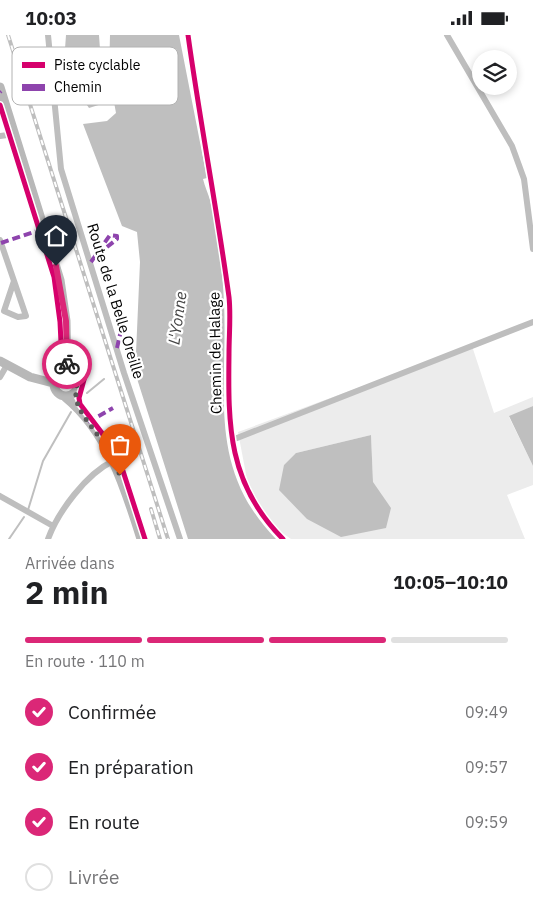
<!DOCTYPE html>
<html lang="fr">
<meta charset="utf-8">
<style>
:root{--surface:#fff;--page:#f6f6f6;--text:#202124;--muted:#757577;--line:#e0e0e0;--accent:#db2777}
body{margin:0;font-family:"IBM Plex Sans",sans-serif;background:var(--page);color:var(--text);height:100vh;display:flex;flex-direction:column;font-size:19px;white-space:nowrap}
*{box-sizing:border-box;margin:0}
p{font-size:16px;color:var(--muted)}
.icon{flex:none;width:28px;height:28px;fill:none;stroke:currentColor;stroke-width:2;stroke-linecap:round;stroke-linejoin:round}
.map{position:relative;height:504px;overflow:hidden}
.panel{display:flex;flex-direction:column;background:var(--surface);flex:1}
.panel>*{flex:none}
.buttons{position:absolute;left:472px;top:15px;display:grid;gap:10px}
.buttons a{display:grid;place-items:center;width:45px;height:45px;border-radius:50%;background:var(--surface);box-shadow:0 2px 8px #0003;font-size:25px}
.pin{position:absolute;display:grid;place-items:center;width:42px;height:42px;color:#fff;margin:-51px -21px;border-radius:50% 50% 50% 0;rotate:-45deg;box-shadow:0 0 5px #0007}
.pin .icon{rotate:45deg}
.courier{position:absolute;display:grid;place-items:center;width:50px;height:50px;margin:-25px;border:4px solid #db2777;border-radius:50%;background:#fff;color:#222;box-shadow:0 1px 6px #0007}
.summary em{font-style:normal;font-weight:700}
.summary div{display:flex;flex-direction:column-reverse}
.summary{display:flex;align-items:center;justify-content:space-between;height:85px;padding:0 25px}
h1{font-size:32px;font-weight:700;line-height:38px}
.bar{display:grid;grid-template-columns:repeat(4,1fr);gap:8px 5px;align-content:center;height:60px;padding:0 25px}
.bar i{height:6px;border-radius:4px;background:var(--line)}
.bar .active{background:var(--accent)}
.bar p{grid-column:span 4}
ol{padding:0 25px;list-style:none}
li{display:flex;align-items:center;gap:15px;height:55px}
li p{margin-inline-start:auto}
li .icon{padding:5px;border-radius:50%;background:var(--accent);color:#fff;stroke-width:4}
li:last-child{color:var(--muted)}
li i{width:28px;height:28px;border:2px solid var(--line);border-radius:50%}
.status{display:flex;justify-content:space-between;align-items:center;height:35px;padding:0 25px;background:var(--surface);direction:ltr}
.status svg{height:14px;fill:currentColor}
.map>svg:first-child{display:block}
.green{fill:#ececec;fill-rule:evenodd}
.water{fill:#bfbfbf}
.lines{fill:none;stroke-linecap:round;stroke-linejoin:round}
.stream{stroke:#bfbfbf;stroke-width:2}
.service{stroke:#bebebe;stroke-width:3}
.minor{stroke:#bebebe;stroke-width:6}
.secondary{stroke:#b8b8b8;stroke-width:9}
.rail-casing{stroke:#bebebe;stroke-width:4}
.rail{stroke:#fff;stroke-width:2;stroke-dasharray:5.5;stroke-linecap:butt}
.quiet{stroke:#8e44ad;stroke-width:4;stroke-dasharray:8 4;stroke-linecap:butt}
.cycleway-casing{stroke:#fff;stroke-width:8}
.cycleway{stroke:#d6006c;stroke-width:5}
.done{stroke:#595959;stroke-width:5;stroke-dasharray:0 9}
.route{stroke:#db2777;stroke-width:6}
.labels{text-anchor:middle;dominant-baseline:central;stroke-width:4.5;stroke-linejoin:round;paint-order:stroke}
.street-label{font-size:15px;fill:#000;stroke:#fff}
.water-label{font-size:16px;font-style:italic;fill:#444;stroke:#fff}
.key{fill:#fff;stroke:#b2b2b2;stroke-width:1}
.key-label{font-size:14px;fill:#000}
</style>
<div class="status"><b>10:03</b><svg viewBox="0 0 49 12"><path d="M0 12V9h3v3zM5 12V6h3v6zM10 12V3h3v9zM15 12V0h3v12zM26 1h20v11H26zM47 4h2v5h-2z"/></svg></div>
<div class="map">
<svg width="533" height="504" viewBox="0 0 533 504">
<rect width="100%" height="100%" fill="#fff"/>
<path class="green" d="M472,311L494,378L533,362V371L509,382L533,431V450L507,460L525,504H291L278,495L249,455L238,397ZM371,400L373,447L296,418Z"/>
<path class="water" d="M66,0H99L102,43L108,67L89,73L74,51L64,28Z
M110,0H179L207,143L203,144C205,152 208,158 210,165C217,192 223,239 224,267C228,357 206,432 276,504H188L133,331L136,318L140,227L137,197L122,191L83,89L107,86L116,78L109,40Z
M533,371V431L509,381Z
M371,400L373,447L391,473L386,493L341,502L307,484L279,455L284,430L296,418Z"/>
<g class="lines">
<path class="stream" d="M87,358L104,344
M28,475L43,426L71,377
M9,504L24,482"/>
<path class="service" d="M69,313L81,316L87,340L78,348"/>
<path class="minor" d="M48,0L61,134L124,338L180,504
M188,0L212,153
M447,0L512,111L524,144L533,214
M0,101L15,99
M0,205L26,281L18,282L4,276L14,246
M0,342L7,330
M232,405L533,287
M0,461L53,491
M48,504C58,477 86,439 113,426"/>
<path class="secondary" d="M0,52L60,245L66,286L67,337
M0,326L30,342L53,348
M54 349a12 12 0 1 1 24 0a12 12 0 1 1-24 0Z
M65,362C108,397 125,453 141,504"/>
<g class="rail-casing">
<path id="rail" d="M8,0L168,504
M151,474L160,504"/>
</g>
<use href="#rail" class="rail"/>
<path class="quiet" d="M0,57L1,56
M1,208L43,194
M91,227L110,200L117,201V204L107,212
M117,313L124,282
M88,387L113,373"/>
<g class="cycleway-casing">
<path id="cycleway" d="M188,0C200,87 217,174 229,262C231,280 229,300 229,319C228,391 228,449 283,504
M0,70L54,242L60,287L62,328
M85,341L79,363L80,369L102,398L123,436L145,504"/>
</g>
<use href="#cycleway" class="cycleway"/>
</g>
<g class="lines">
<path class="done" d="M67,329V337C82,341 75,351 76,362C78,377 91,390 99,402C107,415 114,427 120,440"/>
<path class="route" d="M56,231L66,286L67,329"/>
</g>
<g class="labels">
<g class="street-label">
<text transform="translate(116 266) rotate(73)">Route de la Belle Oreille</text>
<text transform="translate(215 318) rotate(-91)">Chemin de Halage</text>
</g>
<g class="water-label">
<text transform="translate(177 283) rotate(-82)">L'Yonne</text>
</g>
</g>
<rect x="12" y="12" width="166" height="58" rx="8" class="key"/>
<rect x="22" y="27" width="23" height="6" fill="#d6006c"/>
<rect x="22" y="49" width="23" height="7" fill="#8e44ad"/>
<g class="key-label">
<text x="54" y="35">Piste cyclable</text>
<text x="54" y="57">Chemin</text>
</g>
</svg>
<div class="buttons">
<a><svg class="icon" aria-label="layers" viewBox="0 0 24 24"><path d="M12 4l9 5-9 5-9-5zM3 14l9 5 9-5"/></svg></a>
</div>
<div class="pin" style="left:120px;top:440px;background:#ea580c"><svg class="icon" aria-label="bag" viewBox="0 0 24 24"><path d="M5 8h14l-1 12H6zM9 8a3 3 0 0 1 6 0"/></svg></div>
<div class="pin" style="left:56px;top:231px;background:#1f2937"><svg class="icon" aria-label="home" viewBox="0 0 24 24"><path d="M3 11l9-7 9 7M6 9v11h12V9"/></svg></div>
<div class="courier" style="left:67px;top:329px"><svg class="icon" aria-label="bike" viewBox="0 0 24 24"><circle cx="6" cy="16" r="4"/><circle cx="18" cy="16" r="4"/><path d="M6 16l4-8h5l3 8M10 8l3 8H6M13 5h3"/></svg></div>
</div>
<section class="panel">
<div class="summary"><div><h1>2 min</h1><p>Arrivée dans</p></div><em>10:05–10:10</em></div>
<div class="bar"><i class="active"></i><i class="active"></i><i class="active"></i><i></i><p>En route · 110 m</p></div>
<ol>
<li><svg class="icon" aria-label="check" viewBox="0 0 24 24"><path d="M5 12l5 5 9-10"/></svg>Confirmée<p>09:49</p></li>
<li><svg class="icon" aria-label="check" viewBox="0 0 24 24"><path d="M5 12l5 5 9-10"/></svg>En préparation<p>09:57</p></li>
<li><svg class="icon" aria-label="check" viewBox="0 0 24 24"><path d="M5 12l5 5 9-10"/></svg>En route<p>09:59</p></li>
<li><i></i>Livrée</li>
</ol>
</section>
